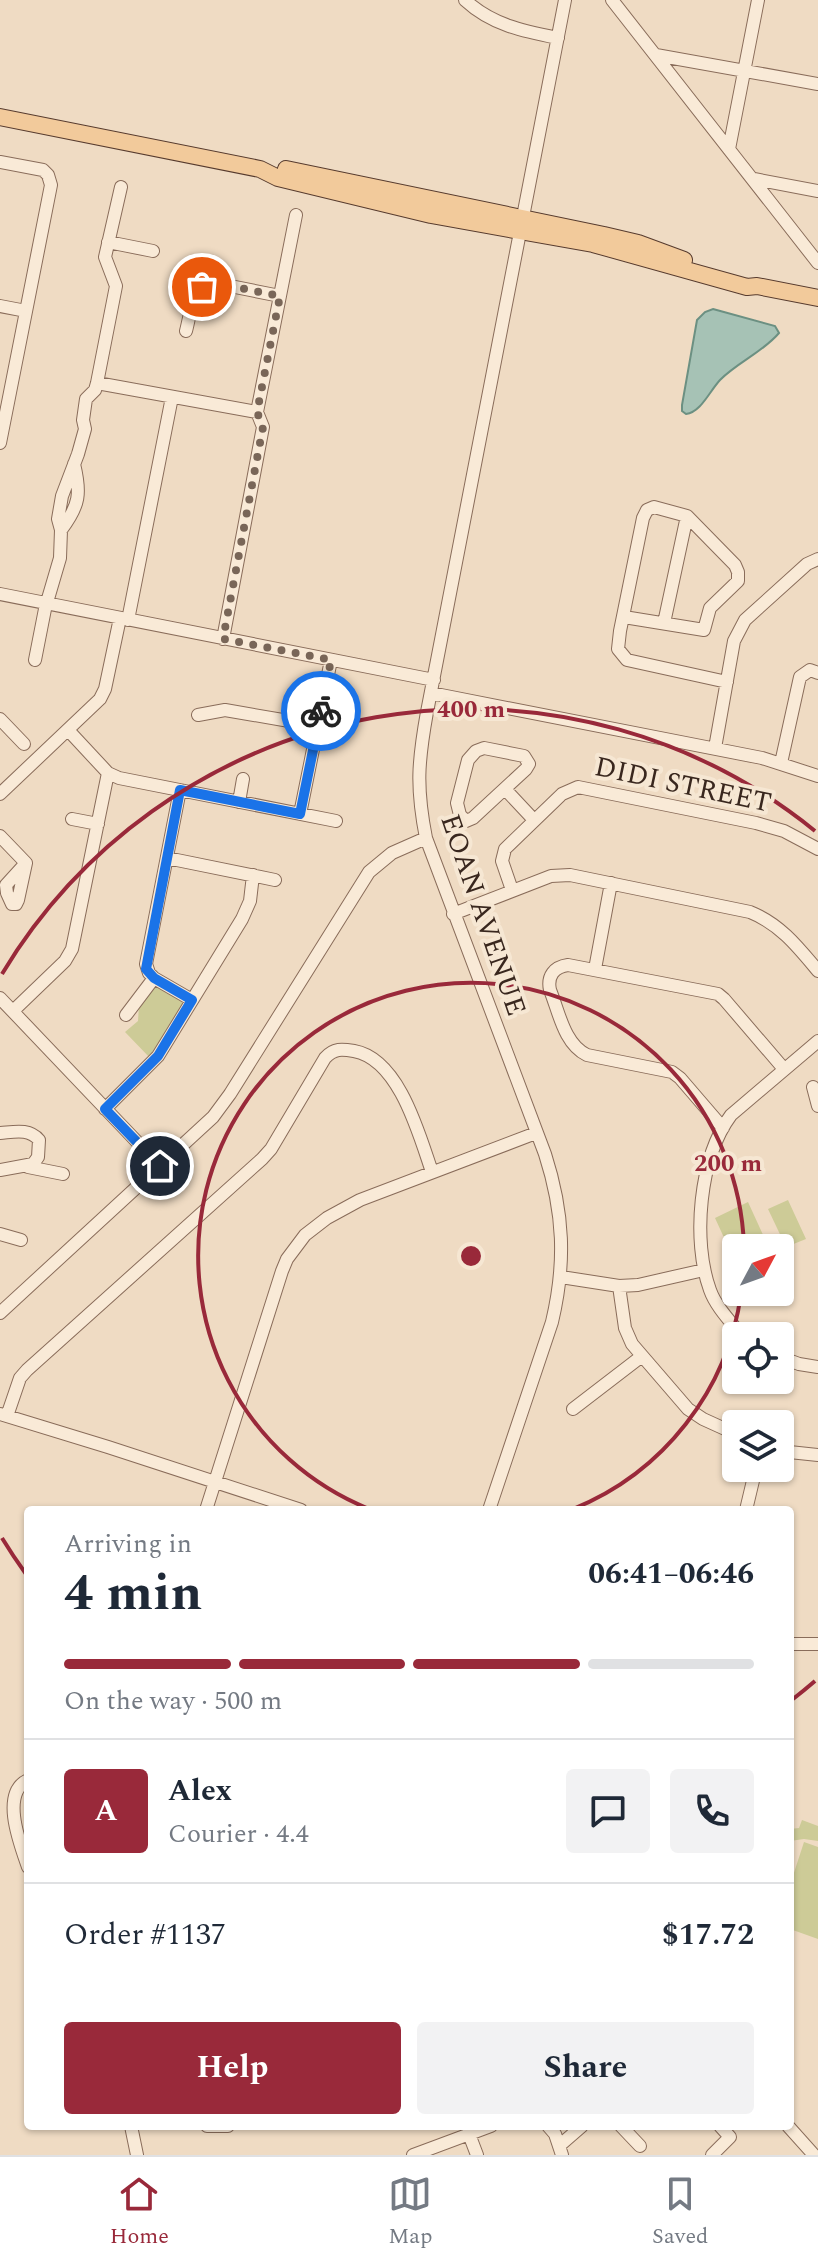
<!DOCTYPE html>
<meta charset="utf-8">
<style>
:root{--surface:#fff;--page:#f2f2f3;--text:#1f2937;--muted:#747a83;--line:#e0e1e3;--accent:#99293a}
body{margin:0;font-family:Spectral,serif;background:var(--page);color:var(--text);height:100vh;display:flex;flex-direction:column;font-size:30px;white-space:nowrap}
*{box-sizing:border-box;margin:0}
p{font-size:26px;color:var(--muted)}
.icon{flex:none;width:44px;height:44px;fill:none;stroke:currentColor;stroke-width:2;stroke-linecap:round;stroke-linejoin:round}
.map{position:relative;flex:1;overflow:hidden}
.drawer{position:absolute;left:24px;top:1506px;width:770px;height:624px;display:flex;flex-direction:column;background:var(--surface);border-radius:8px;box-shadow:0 2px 6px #0004}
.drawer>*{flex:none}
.needle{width:52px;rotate:49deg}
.buttons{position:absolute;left:722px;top:1234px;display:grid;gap:16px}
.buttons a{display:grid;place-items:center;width:72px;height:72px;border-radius:8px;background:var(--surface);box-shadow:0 2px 6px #0004;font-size:40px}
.pin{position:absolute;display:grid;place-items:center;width:68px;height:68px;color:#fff;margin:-34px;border:4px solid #fff;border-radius:50%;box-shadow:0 2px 8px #0007}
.courier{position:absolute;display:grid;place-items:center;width:80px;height:80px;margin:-40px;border:6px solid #1a73e8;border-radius:50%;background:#fff;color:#222;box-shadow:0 2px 10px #0007}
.head em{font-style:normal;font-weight:700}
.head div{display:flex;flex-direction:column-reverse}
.head{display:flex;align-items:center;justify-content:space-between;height:136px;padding:0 40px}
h1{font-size:52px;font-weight:700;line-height:60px}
.bar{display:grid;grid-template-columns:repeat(4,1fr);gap:12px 8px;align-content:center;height:96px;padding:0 40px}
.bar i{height:10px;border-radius:6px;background:var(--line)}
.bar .on{background:var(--accent)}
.bar p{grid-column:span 4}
.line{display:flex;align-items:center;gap:20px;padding:0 40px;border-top:2px solid var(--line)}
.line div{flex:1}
.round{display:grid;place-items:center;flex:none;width:84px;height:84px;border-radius:8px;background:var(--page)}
.cta{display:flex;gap:16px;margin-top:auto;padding:16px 40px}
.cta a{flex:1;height:92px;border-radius:8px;background:var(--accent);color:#fff;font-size:32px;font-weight:700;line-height:92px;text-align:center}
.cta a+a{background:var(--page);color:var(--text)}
.tab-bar{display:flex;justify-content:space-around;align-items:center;height:112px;border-top:2px solid var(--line);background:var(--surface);font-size:22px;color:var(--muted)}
.tab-bar a{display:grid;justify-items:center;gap:4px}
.tab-bar .on{color:var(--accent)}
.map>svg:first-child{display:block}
.green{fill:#cdcb97}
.water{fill:#a6c2b5;stroke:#6c9082;stroke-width:2}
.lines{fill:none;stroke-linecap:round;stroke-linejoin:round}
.minor-casing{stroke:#896c5a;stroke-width:14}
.major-casing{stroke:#573b2e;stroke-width:18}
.minor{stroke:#f9ead7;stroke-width:12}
.major{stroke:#f2ca9b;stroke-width:16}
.done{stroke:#796658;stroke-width:8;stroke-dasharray:0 14.4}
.route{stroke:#1a73e8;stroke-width:10}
.ring{fill:none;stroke:#99293a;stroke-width:4}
.labels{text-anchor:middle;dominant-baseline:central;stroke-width:8;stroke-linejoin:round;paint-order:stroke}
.street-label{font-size:28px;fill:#39271e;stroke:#f6e7d3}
.centre{fill:#99293a;stroke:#f6e7d3;stroke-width:4}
.ring-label{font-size:24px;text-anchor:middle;font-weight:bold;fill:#99293a;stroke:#f6e7d3;stroke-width:8;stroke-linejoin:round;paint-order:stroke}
</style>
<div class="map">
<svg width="818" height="2155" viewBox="0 0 818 2155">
<rect width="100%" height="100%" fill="#efdbc3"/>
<path class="green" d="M155,986H158L181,999L183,1004L151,1059L125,1032L138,1021L139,1005Z
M788,1200L806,1239L786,1247L768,1209Z
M748,1202L769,1248H740L735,1238L726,1242L715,1218Z
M802,1820L818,1826V1841L804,1839L790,1841V1829L799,1828Z
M804,1842L818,1847V1939L790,1929V1885Z"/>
<path class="water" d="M713,309L775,326L779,333C763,352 738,362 720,380C709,392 701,412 686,414L682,411V405L697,320L705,312Z"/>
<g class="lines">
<g class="minor-casing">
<path id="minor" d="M465,0C492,25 523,31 558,38
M612,0L818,263
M656,55L818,84
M729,149L758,0
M0,162L43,170L48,175L51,185L0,443
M754,179L818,191
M108,242L153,251
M0,306L26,311
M186,331C191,312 192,286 215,283L280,296
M97,383L257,412
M61,530C80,505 81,493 74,464
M0,594L434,680
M624,617L704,630L710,608L738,581V572L735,565L687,516L654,507L647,510L643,518L620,631L618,649L627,660L727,682
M128,620L172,397
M664,623L687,516
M223,639L263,427L257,412L296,215
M35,660L45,609L60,558L61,530L58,519L62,496L78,454L85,429L83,420L86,399L95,390L97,383L116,286L105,257L121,187
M431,693L762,758L818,776
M198,715L225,710L318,726
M0,719L24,744
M68,730L108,773L119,778L336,821
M484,748L524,756L529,764L526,769L473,818L466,821L460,815L457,803L468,760L476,751Z
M715,748L734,641L745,620L807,564L818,559
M781,763L800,677L810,670L818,673
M505,789L534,820
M180,790L146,964L149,973L154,978L192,1000
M0,794L100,699L105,689L120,618
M239,802L243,779
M300,814L331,660
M72,819L98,824
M0,836L26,863L6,885L7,893L12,904H16L18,900L26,863
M167,858L275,880
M512,890L502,861L505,849L562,794L578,787L756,823L784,831L818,849
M453,914L551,876L570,875L750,912C780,924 798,947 818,971
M595,969L611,883
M0,998L160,1166
M13,1011L65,961L72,949L108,773
M126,1015L154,978
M813,1087L818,1106
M105,1109L158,1056L242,919L250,901L253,875
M723,1128L680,1078L672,1072L587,1055C564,1044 559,1012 550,990C547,976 554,967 568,965L718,994L724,999L784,1069
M0,1133C14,1132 29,1128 39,1140L38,1157L33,1164L0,1170
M28,1167L63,1174
M0,1234L21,1240
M561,1277L619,1286L638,1285L704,1270
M619,1286L625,1328L632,1344L688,1409L703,1419L736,1434
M0,1313L213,1117L230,1094L369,872L392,853L426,838
M742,1336C731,1322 716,1307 710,1290C692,1241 699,1158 731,1115L818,1041
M780,1357L799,1364L818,1367
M573,1409L642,1356
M0,1414L108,1447L301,1510
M7,1416L20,1378L27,1370L262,1159L271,1149L325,1058C334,1048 342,1049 354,1051C399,1059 419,1134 432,1172
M780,1451L818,1455
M206,1510L282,1271L287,1259L305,1235L327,1218L360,1200L536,1133
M489,1510L552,1322C566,1263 564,1213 545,1154L426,838C416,787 418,762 427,712L565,0
M746,1510L756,1468
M790,1644H818
M28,1780C0,1793 20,1844 28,1867
M131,2126L137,2155
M207,2126H228
M548,2126L555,2134L562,2155
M621,2126L640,2146
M788,2126L814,2155
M469,2134L477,2155
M559,2146L582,2126
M413,2155L491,2126
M712,2155L730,2137L720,2126"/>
</g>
<g class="major-casing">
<path id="major" d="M0,117L260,169L278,178L431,215L593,244L747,287L757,286L818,298
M286,169L604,235L638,243L684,260"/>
</g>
<use href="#minor" class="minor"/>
<use href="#major" class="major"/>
</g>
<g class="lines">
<path class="done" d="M202,287L215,283L280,296L257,412L263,427L223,639L331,660L321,711"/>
<path class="route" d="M160,1166L105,1109L158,1056L192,1000L154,978L146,969L180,790L300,814L321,711"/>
</g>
<g class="ring">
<path d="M741 1294A273 273 0 0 1 573 1509M369 1509A273 273 0 1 1 744 1246"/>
<path d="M815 1681A547 547 0 0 1 793 1699M26 1574A547 547 0 0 1 2 1538M2 974A547 547 0 0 1 815 831"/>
</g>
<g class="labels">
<g class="street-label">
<text transform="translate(683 785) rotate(12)">DIDI STREET</text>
<text transform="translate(483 915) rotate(71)">EOAN AVENUE</text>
</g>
</g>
<circle cx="471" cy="1256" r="12" class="centre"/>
<g class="ring-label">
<text x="471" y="717">400 m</text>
<text x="728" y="1171">200 m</text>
</g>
</svg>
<div class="buttons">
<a><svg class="needle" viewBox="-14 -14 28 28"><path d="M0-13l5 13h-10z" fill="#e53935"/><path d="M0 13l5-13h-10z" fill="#747a83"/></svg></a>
<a><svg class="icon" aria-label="locate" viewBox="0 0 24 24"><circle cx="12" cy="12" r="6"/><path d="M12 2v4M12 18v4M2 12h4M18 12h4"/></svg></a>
<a><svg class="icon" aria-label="layers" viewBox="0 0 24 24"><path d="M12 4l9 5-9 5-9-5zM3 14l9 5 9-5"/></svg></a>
</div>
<div class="pin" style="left:202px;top:287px;background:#ea580c"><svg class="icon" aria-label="bag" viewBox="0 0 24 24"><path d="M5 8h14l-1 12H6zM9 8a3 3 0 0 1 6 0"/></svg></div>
<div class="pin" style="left:160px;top:1166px;background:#1f2937"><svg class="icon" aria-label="home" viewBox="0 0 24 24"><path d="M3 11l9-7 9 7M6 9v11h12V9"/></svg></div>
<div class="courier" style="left:321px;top:711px"><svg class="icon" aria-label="bike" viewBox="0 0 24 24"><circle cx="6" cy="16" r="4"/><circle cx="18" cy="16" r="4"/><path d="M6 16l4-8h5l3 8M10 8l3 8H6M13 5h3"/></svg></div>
<section class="drawer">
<div class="head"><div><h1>4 min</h1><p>Arriving in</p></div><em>06:41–06:46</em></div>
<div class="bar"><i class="on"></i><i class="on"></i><i class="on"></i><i></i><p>On the way · 500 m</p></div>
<div class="line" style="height:144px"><b class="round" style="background:var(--accent);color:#fff">A</b><div><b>Alex</b><p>Courier · 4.4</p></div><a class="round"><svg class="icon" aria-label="chat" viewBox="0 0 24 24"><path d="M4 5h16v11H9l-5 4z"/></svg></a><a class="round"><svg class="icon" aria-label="phone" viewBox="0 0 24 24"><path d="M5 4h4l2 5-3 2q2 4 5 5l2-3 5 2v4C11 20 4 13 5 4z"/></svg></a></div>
<div class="line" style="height:104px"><div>Order #1137</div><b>$17.72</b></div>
<div class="cta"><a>Help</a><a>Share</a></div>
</section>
</div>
<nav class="tab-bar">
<a class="on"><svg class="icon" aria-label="home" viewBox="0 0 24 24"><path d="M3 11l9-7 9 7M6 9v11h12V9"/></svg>Home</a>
<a><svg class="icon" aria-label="map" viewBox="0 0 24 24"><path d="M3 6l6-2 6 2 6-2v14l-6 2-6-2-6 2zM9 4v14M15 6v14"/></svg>Map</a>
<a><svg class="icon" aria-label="saved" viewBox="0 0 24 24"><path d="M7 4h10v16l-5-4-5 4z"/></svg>Saved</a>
</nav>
